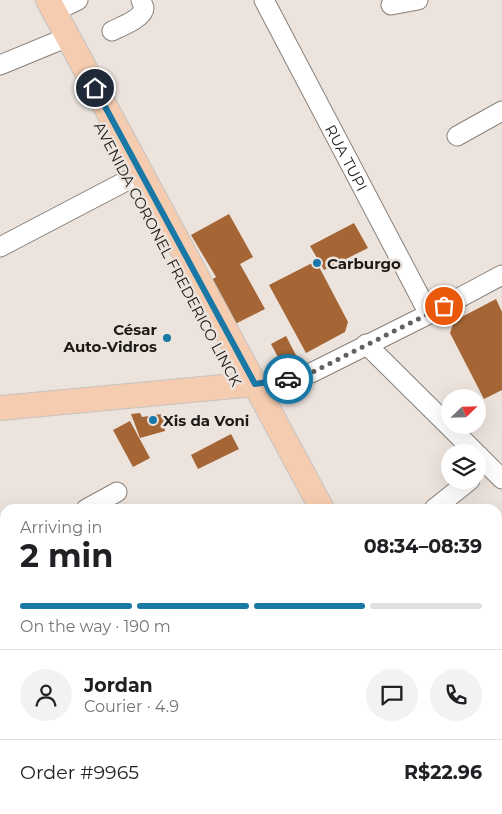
<!DOCTYPE html>
<meta charset="utf-8">
<style>
:root{--surface:#fff;--page:#f2f2f2;--text:#202124;--muted:#757577;--line:#e0e0e0;--accent:#1978a5}
body{margin:0;font-family:Montserrat,sans-serif;background:var(--page);color:var(--text);height:100vh;display:flex;flex-direction:column;font-size:19px;white-space:nowrap}
*{box-sizing:border-box;margin:0}
p{font-size:16px;color:var(--muted)}
.icon{flex:none;width:28px;height:28px;fill:none;stroke:currentColor;stroke-width:2;stroke-linecap:round;stroke-linejoin:round}
.map{position:relative;flex:1;overflow:hidden}
.panel{position:absolute;left:0px;top:504px;width:502px;height:311px;display:flex;flex-direction:column;background:var(--surface);border-radius:15px 15px 0 0;box-shadow:0 5px 20px #0002}
.panel>*{flex:none}
.needle{width:32px;rotate:67deg}
.controls{position:absolute;left:441px;top:389px;display:grid;gap:10px}
.controls a{display:grid;place-items:center;width:45px;height:45px;border-radius:50%;background:var(--surface);box-shadow:0 5px 20px #0002;font-size:25px}
.pin{position:absolute;display:grid;place-items:center;width:42px;height:42px;color:#fff;margin:-21px;border:2px solid #fff;border-radius:50%;box-shadow:0 1px 5px #0007}
.courier{position:absolute;display:grid;place-items:center;width:50px;height:50px;margin:-25px;border:4px solid #1978a5;border-radius:50%;background:#fff;color:#222;box-shadow:0 1px 6px #0007}
.overview em{font-style:normal;font-weight:700}
.overview div{display:flex;flex-direction:column-reverse}
.overview{display:flex;align-items:center;justify-content:space-between;height:85px;padding:0 20px}
h1{font-size:32px;font-weight:700;line-height:38px}
.bar{display:grid;grid-template-columns:repeat(4,1fr);gap:8px 5px;align-content:center;height:60px;padding:0 20px}
.bar i{height:6px;border-radius:4px;background:var(--line)}
.bar .selected{background:var(--accent)}
.bar p{grid-column:span 4}
.line{display:flex;align-items:center;gap:12px;padding:0 20px;border-top:1px solid var(--line)}
.line div{flex:1}
.round{display:grid;place-items:center;flex:none;width:52px;height:52px;border-radius:26px;background:var(--page)}
.map>svg:first-child{display:block}
.building{fill:#a56534}
.lines{fill:none;stroke-linecap:round;stroke-linejoin:round}
.minor-casing{stroke:#88807a;stroke-width:21}
.major-casing{stroke:#c4c3c3;stroke-width:26}
.minor{stroke:#fff;stroke-width:19}
.major{stroke:#f5ccaf;stroke-width:24}
.done{stroke:#65605c;stroke-width:5;stroke-dasharray:0 9}
.route{stroke:#1978a5;stroke-width:6}
.poi-dot{fill:#1978a5;stroke:#ece3dd;stroke-width:2}
.labels{text-anchor:middle;dominant-baseline:central;stroke-width:5;stroke-linejoin:round;paint-order:stroke}
.street-label{font-size:15px;fill:#1c1917;stroke:#ece3dd}
.poi-label{font-size:15px;font-weight:bold;fill:#1c1917;stroke:#ece3dd;text-anchor:start}
</style>
<div class="map">
<svg width="502" height="814" viewBox="0 0 502 814">
<rect width="100%" height="100%" fill="#ece3dd"/>
<path class="building" d="M229,214L253,257L240,264L265,309L231,326L208,282L216,277L191,235Z
M354,223L368,248L324,270L310,246Z
M316,261L348,322L345,332L306,353L269,285Z
M496,299L502,312V390L484,399L450,333L454,321Z
M286,336L301,365L286,372L271,344Z
M140,413L142,417L162,414L165,423L164,426L165,431L140,438L131,414Z
M130,421L150,458L133,467L113,430Z
M231,434L239,449L198,469L191,455Z"/>
<g class="lines">
<g class="minor-casing">
<g id="minor">
<path id="s1" d="M264,0L429,314"/>
<path d="M391,5L418,0"/>
<path d="M54,12L78,0"/>
<path d="M112,31C120,27 144,18 144,8C144,7 141,1 141,0"/>
<path d="M0,65L68,37"/>
<path d="M457,136L502,111"/>
<path d="M0,247L128,180"/>
<path d="M366,344L475,452"/>
<path d="M255,384L279,382L311,373L429,314L502,275"/>
<path d="M478,455L502,479"/>
<path d="M86,509L117,492"/>
<path d="M434,509L470,480"/>
<path d="M0,556L5,565"/>
<path d="M498,677L502,674"/>
<path d="M0,753L5,750"/>
<path d="M134,810L136,814"/>
<path d="M243,814L251,810"/>
</g>
</g>
<g class="major-casing">
<path id="major" d="M48,0L322,509
M0,408L255,384
M484,810L486,814"/>
</g>
<use href="#minor" class="minor"/>
<use href="#major" class="major"/>
</g>
<g class="lines">
<path class="done" d="M288,379L311,373L444,306"/>
<path class="route" d="M95,88L255,384L288,379"/>
</g>
<g class="poi-dot">
<circle cx="317" cy="263" r="5"/>
<circle cx="167" cy="338" r="5"/>
<circle cx="153" cy="420" r="5"/>
</g>
<g class="labels">
<g class="street-label">
<text stroke="none"><textPath href="#s1" startOffset="178">RUA TUPI</textPath></text>
<text transform="translate(168 254) rotate(62)">AVENIDA CORONEL FREDERICO LINCK</text>
</g>
<g class="poi-label">
<text x="327" y="263">Carburgo</text>
<text x="157" y="329" text-anchor="end">César<tspan x="157" dy="17">Auto-Vidros</tspan></text>
<text x="163" y="420">Xis da Voni</text>
</g>
</g>
</svg>
<div class="controls">
<a><svg class="needle" viewBox="-14 -14 28 28"><path d="M0-13l5 13h-10z" fill="#e53935"/><path d="M0 13l5-13h-10z" fill="#757577"/></svg></a>
<a><svg class="icon" aria-label="layers" viewBox="0 0 24 24"><path d="M12 4l9 5-9 5-9-5zM3 14l9 5 9-5"/></svg></a>
</div>
<div class="pin" style="left:444px;top:306px;background:#ea580c"><svg class="icon" aria-label="bag" viewBox="0 0 24 24"><path d="M5 8h14l-1 12H6zM9 8a3 3 0 0 1 6 0"/></svg></div>
<div class="pin" style="left:95px;top:88px;background:#1f2937"><svg class="icon" aria-label="home" viewBox="0 0 24 24"><path d="M3 11l9-7 9 7M6 9v11h12V9"/></svg></div>
<div class="courier" style="left:288px;top:379px"><svg class="icon" aria-label="car" viewBox="0 0 24 24"><path d="M5 17H2v-5l4-1 3-4h7l3 4 3 1v5h-3M9 17h6M6 11h13"/><circle cx="7" cy="17" r="2"/><circle cx="17" cy="17" r="2"/></svg></div>
<section class="panel">
<div class="overview"><div><h1>2 min</h1><p>Arriving in</p></div><em>08:34–08:39</em></div>
<div class="bar"><i class="selected"></i><i class="selected"></i><i class="selected"></i><i></i><p>On the way · 190 m</p></div>
<div class="line" style="height:90px"><a class="round"><svg class="icon" aria-label="person" viewBox="0 0 24 24"><circle cx="12" cy="8" r="4"/><path d="M4 21q1-7 8-7t8 7"/></svg></a><div><b>Jordan</b><p>Courier · 4.9</p></div><a class="round"><svg class="icon" aria-label="chat" viewBox="0 0 24 24"><path d="M4 5h16v11H9l-5 4z"/></svg></a><a class="round"><svg class="icon" aria-label="phone" viewBox="0 0 24 24"><path d="M5 4h4l2 5-3 2q2 4 5 5l2-3 5 2v4C11 20 4 13 5 4z"/></svg></a></div>
<div class="line" style="height:65px"><div>Order #9965</div><b>R$22.96</b></div>
</section>
</div>
